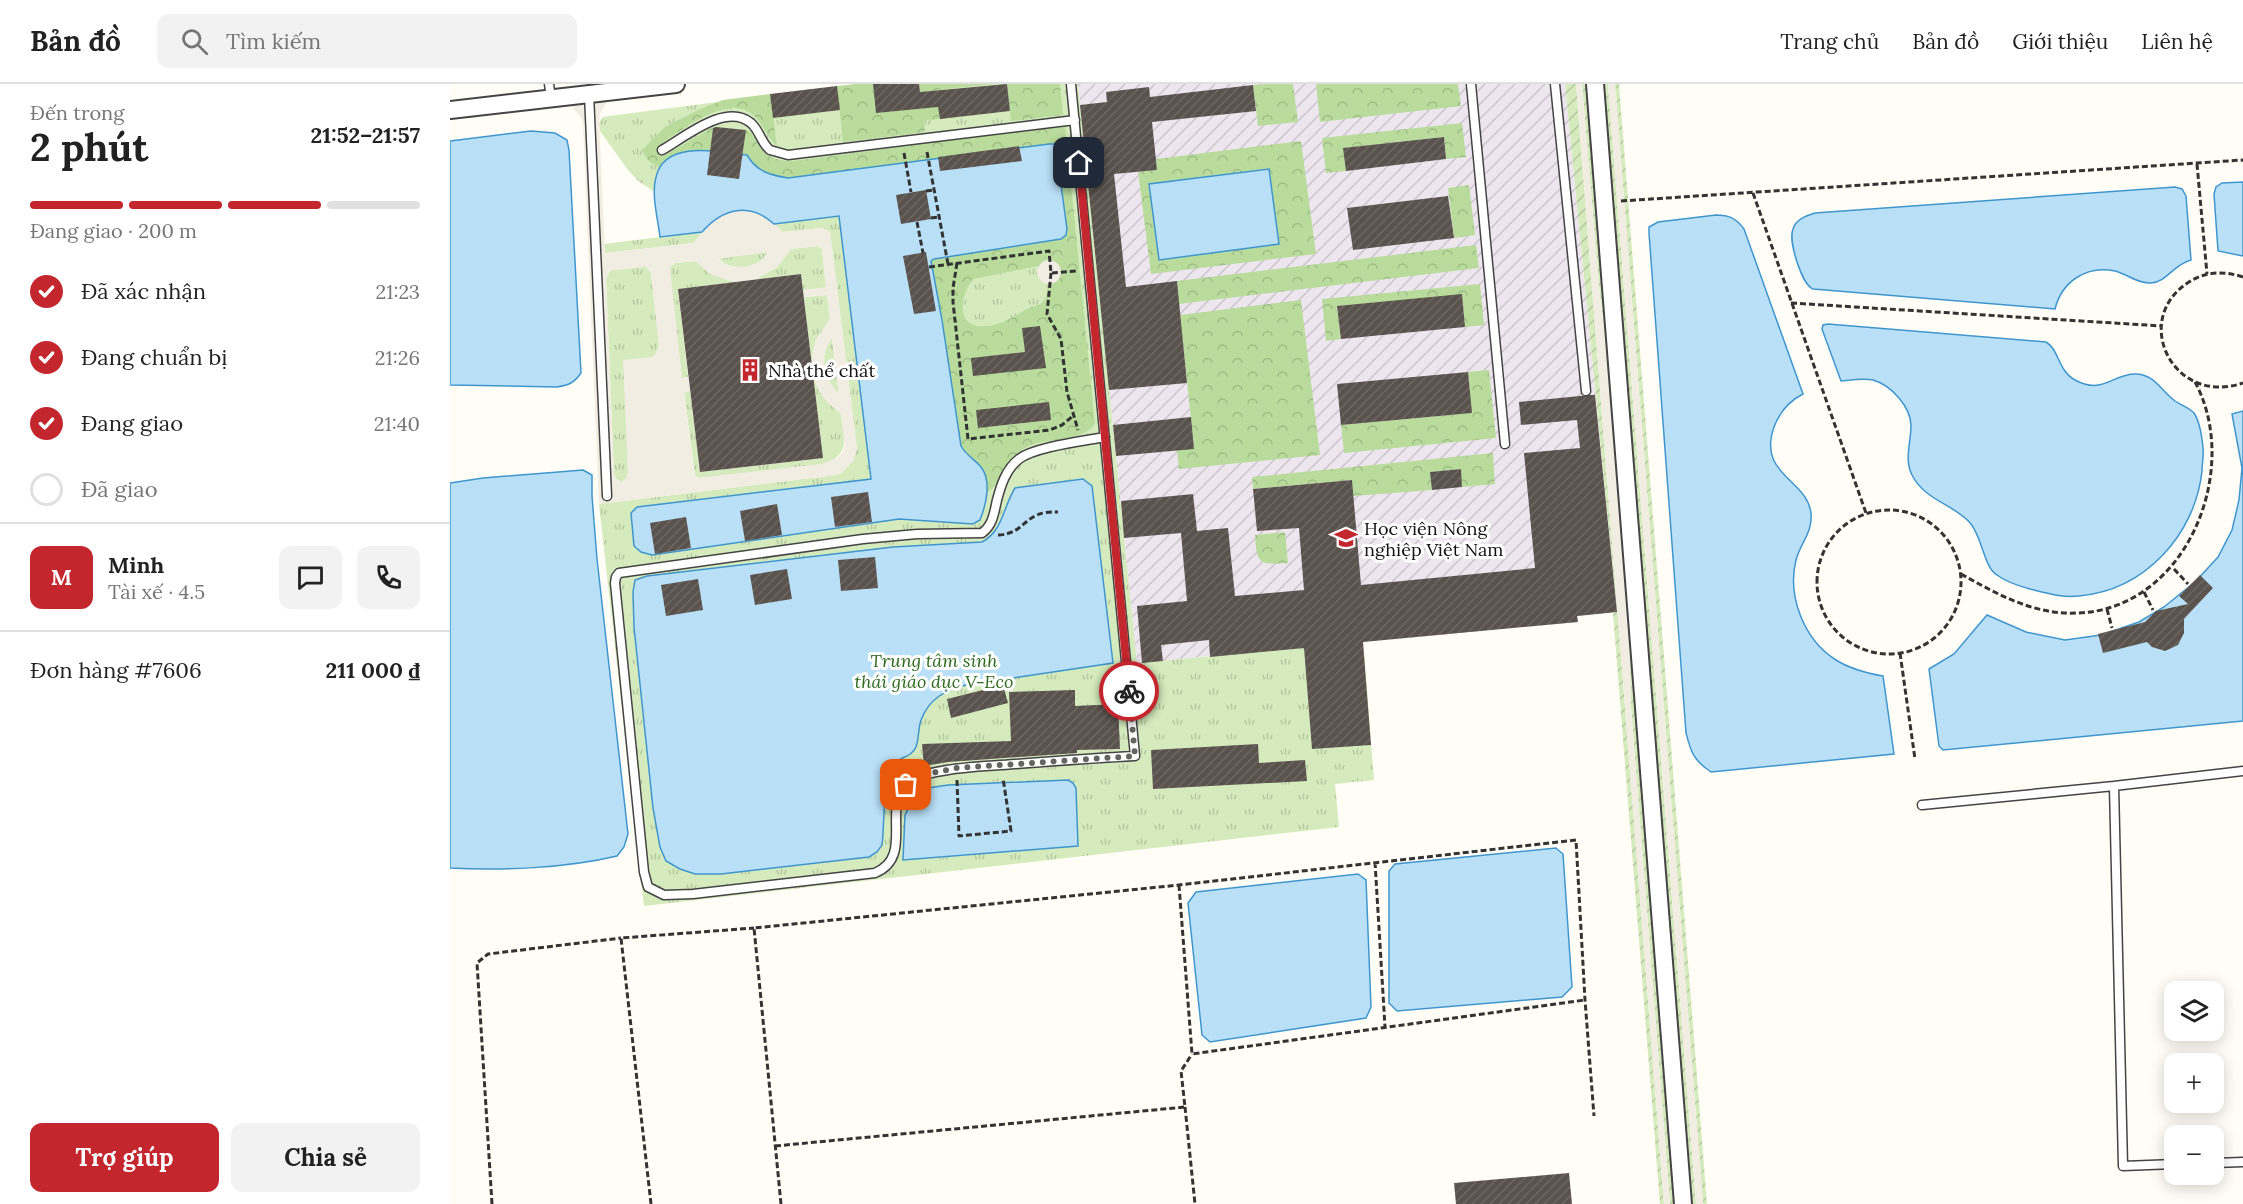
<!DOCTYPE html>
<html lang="vi">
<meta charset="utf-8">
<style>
:root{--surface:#fff;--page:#f2f2f2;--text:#222;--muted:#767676;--line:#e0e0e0;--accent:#c4262e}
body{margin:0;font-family:Lora,serif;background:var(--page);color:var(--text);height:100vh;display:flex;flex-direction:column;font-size:22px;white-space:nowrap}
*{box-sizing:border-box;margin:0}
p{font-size:20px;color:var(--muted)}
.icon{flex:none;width:33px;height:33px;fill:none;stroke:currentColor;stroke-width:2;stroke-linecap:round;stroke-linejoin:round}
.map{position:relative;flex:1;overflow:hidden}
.panel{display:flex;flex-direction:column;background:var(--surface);width:450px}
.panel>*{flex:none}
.fabs{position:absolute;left:1714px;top:897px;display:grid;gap:12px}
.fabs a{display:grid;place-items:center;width:60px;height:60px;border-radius:12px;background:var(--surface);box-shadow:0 3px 15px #0003;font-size:30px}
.pin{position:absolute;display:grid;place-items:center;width:51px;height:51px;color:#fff;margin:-26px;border-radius:12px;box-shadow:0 3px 9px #0006}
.courier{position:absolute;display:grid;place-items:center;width:60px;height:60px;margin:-30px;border:4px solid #c4262e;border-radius:50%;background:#fff;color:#222;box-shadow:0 2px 8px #0007}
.overview em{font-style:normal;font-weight:700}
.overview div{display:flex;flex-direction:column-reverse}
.overview{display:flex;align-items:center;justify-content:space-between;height:102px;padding:0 30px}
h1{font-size:39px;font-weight:700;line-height:45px}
.bar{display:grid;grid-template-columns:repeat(4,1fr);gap:9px 6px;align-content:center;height:72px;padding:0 30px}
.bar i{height:8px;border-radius:4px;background:var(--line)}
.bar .active{background:var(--accent)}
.bar p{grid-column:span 4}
.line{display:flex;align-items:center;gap:15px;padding:0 30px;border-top:2px solid var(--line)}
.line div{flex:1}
.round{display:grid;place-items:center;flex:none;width:63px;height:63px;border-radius:12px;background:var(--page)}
ol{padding:0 30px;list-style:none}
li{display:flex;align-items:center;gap:18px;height:66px}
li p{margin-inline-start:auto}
li .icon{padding:6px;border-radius:50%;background:var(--accent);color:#fff;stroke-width:4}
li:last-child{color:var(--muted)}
li i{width:33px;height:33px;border:3px solid var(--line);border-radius:50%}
.cta{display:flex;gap:12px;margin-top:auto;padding:12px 30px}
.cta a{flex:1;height:69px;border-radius:12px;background:var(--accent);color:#fff;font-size:24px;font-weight:700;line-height:69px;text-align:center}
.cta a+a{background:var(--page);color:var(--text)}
header{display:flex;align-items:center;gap:36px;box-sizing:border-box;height:84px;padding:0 30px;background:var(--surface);border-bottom:2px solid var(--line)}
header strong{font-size:28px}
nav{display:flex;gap:33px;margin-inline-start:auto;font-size:21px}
.search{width:420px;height:54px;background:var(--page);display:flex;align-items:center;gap:15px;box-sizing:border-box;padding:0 21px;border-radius:12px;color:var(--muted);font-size:22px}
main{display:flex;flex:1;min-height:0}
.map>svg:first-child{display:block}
.industrial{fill:url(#industrial-furrows)}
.grass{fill:url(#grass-tufts)}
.forest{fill:url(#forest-crowns);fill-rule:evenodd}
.garden{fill:url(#garden-furrows)}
.plaza{fill:#f1ede2;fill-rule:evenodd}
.water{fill:#b9e0f7;stroke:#3f96cf;stroke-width:1.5}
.building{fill:url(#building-hatch)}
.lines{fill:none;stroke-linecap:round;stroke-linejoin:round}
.lane-casing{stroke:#444;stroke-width:11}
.street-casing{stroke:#444;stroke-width:20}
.path{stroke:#333;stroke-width:3;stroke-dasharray:6 3;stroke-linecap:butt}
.lane{stroke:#fff;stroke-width:8}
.street{stroke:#fff;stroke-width:16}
.done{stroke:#646461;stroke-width:6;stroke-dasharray:0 10.8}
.route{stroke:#c4262e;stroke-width:8}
.labels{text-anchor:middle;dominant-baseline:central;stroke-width:6;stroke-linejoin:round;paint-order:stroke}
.poi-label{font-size:18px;fill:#111;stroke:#fff;text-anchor:start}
.park-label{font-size:18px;font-style:italic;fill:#2f6b1f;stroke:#fff}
</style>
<header>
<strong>Bản đồ</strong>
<div class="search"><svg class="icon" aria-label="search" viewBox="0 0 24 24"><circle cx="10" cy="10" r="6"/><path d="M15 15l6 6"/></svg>Tìm kiếm</div>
<nav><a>Trang chủ</a><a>Bản đồ</a><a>Giới thiệu</a><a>Liên hệ</a></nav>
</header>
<main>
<section class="panel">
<div class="overview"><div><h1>2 phút</h1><p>Đến trong</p></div><em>21:52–21:57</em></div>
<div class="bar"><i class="active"></i><i class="active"></i><i class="active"></i><i></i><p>Đang giao · 200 m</p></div>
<ol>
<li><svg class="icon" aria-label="check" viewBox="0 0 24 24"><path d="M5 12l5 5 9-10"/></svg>Đã xác nhận<p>21:23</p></li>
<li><svg class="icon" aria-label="check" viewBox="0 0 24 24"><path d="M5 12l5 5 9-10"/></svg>Đang chuẩn bị<p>21:26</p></li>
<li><svg class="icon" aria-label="check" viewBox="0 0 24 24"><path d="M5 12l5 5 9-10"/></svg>Đang giao<p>21:40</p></li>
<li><i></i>Đã giao</li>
</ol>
<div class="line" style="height:108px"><b class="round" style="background:var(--accent);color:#fff">M</b><div><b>Minh</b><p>Tài xế · 4.5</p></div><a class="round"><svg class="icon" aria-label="chat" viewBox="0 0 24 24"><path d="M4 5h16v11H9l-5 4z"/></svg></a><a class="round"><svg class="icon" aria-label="phone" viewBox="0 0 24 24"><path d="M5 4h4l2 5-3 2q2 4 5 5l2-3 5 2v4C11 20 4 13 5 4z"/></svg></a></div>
<div class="line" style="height:78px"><div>Đơn hàng #7606</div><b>211 000 ₫</b></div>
<div class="cta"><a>Trợ giúp</a><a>Chia sẻ</a></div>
</section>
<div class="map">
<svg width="1793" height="1120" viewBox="0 0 1793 1120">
<defs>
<pattern id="industrial-furrows" width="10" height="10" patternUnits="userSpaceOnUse" patternTransform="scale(1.5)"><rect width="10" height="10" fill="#eee6ef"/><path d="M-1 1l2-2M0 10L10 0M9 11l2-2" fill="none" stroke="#cbc4cc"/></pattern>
<pattern id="grass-tufts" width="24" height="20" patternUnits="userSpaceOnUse" patternTransform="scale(1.5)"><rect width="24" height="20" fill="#d5ebbd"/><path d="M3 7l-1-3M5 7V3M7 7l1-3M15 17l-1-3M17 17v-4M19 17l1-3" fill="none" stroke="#b6c8a1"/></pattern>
<pattern id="forest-crowns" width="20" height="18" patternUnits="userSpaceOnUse" patternTransform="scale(1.5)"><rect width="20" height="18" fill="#b9dc9c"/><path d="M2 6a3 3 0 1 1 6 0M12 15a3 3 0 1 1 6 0" fill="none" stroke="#9ebc85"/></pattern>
<pattern id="garden-furrows" width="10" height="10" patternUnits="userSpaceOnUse" patternTransform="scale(1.5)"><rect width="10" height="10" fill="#d5ebbd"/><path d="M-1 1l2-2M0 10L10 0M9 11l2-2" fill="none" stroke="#b6c8a1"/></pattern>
<pattern id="building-hatch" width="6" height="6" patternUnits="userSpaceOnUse" patternTransform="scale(1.5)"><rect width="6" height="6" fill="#5a524d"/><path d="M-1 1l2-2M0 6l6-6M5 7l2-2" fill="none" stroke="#6d6662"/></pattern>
</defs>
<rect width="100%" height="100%" fill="#fffdf5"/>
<path class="industrial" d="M628,0H1115L1167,528L1128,532V538L687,579Z"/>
<path class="grass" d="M407,0H628L687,579L913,558L924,696L885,700L889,743L194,822L149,420L386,391L407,365L380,148L372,144L333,148H252L244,159L155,169L154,160L210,153L205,108L188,97L178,86L150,47L149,39L153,33L159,32Z
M368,162L372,165L376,204L353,206L351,190L304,196L327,183L341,165Z
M319,168C307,185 283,190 268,174Z
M245,177L277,196L286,198L228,205L238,293L232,294L219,186L220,183L225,179Z
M191,183H196L201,189L209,261L206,270L202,273L177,394L172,398L166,395L164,389L156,195L159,188L162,186Z
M377,211L380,235L366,256L361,278L354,213Z
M382,253L389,311C373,294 368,273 382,253Z
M363,293L373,313L391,330C394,354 402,370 373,380L250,394L245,392L234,308L240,307L250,388L373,374Z"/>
<path class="forest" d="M407,0H423L426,29L472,24L469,0H544L487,6L490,35L474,36L475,48L393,58L387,2Z
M557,0H610L613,31L561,37Z
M814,0H843L848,38L808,42L803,1Z
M866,0H1008L1011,22L870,38Z
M320,10L327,62C315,52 312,34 297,27C271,14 230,48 209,61L215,71L263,43L260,67C242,66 223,70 210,83C200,80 196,75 192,66L215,43L248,26L273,16Z
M1012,39L1016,73L996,75L994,53L894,64L896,87L876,89L872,54Z
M615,41L645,340C630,360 596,352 575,364C558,374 550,403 536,409C536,376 524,385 511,362L492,236L481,177L484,175L611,155L617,144L606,64L604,61L338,94C327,92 315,91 306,83C301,78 299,72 293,69L296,46L301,48C312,69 319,77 344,77ZM588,182V194L598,200C597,225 588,218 572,228C561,234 551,241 537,242C505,246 509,213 523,195Z
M851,57L866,170L701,190L688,88L707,86L706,75ZM819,85L829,160L699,100Z
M1019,101L1025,151L1004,154L998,104Z
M1026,161L1029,184L729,220L727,197Z
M1030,200L1034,241L1015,243L1012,211L887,223L891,255L876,257L872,215Z
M851,216L870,371L729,385L727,366L744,364L730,231Z
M1039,286L1046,354L894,369L891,341L1021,329L1018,288Z
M1043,369L1045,400L1012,403L1010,385L981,388L982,406L903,412L901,396L803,405L802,393Z
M835,448L838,479C808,481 807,480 805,451Z"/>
<path class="garden" d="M1115,0H1126L1214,1120H1210L1163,529L1167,528Z
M1132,0H1137L1159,284L1149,203Z
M1154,0H1158L1246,1120H1242Z
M1165,0H1169L1257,1120H1253Z
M1179,541L1225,1120H1220L1181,623Z"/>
<path class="plaza" d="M1126,0H1132L1149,203L1159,284L1179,541L1181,623L1220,1120H1214Z
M1158,0H1165L1253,1120H1246Z
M158,16L150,30L149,39L155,169L244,159L261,137L274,130L288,126L303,128L317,133L333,148L372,144L380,148L407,365L404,376L392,389L386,391L149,420L133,39L130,32L119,20ZM368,162L372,165L376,203L353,206L354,213L377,211L380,235L366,256L361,278L363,293L369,307L378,319L391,330L395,361L393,368L388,373L373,380L247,394L244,389L234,309L240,307L238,293L232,294L220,183L225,179L245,177L260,190L277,196L286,198L303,196L327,183L341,165ZM318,168L310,178L294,183L276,181L268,175ZM191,183H196L201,189L209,261L206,270L202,273L173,276L178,391L175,396L172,398L166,395L164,389L156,195L159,188L162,186ZM382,254L389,310L379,298L374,282L375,267Z
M587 188a12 12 0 1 1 24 0a12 12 0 1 1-24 0Z"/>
<path class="water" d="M81,47L105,49L117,56L119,66L131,289C124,299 119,301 107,303L0,301V57Z
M599,60H604L606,64L617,145L616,151L611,155L484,175L481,177L492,236L511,362C516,371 524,375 531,383C542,397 536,421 530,436L523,440L449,435L202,471L191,468L184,462L181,429L187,423L421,395L389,132L324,140C299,117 272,125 252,148L210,153C208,135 201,111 206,93C215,55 270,68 297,71C307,88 320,91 338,94Z
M819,85L829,160L709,176L699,100Z
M1793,98V172L1768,167L1764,110L1766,103L1772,99Z
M1725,103L1732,105L1736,112L1741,176C1724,180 1717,198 1701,199C1688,200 1677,190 1665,187C1637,181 1612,197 1605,225L1363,205C1352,201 1338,157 1343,145C1346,135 1356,132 1365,129Z
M1266,131C1279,131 1286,134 1294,145L1353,310C1339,317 1330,327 1324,343C1307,391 1357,395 1361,429C1363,448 1350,460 1346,476C1337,512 1354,556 1386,576C1400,585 1416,589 1433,592L1444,670L1261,688C1243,676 1241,668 1236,649L1199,149V143L1208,138Z
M1378,240L1596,258C1609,265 1608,287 1625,296C1652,311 1663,290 1685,290C1705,290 1711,307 1725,317C1731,321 1740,324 1744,329C1750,338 1752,353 1753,364C1754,371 1752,379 1752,387C1745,451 1695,506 1629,512C1613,514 1596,509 1580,505C1569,502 1556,498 1547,491C1534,483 1533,456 1521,440C1506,421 1475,417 1462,391C1454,375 1461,359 1461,342C1461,323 1441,301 1423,296C1413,294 1401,296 1391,297L1372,245L1373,241Z
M1793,327V637L1493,666L1489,662L1479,585L1504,570L1537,531L1576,548L1615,556L1651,551L1689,538L1714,523L1746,497L1768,473L1782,446L1789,416L1792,384L1782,330Z
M133,386L142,391V412L147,475L178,750L174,763L167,772C117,784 51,787 0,784V399L33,394Z
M633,395L642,402L663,579L516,601C495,606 479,615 471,636C468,645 469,655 466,663C461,675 447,672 442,683C432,707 435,736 432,761L427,768L419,773L271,790H245L230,785L216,777L210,763L203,724L184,543L183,508L185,496L197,492L443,463L532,458C553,447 553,423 565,404Z
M618,696L623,699L626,704L628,762L453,776L455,731L463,715L478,704L498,701Z
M1106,764L1113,770L1122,903L1112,913L947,927L939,919V787L945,780Z
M908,790L916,796L921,923L916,934L760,958L752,951L738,819L746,808Z"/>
<path class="building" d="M423,0H469L470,8L557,0L560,27L490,35L488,23L426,29Z
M803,1L806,27L702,38L707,86L664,90L676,203L727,197L737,299L659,306L630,21L657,18L656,8L699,3L700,13Z
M387,2L390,26L323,34L320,10Z
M266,43L296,46L289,95L257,91L263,44Z
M994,53L996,75L896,87L893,64Z
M569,62L572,77L490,87L488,73Z
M476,106L481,135L451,140L446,111Z
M998,112L1004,154L903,166L897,124Z
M476,168L486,227L464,230L453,172Z
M351,190L373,374L250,388L228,205Z
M1012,210L1015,243L891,255L887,222Z
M590,242L596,284L523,292L521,274L575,268L572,244Z
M1018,288L1022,329L891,341L887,300Z
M1140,311H1145L1167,528L1127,532L1128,538L913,558L921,661L862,665L854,564L760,573L759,556L711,561L713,577L692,579L687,522L737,517L731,449L674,454L671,417L743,410L747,447L778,444L785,512L854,506L849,444L807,447L803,405L902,396L911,501L1085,484L1074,369L1130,364L1127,336L1071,341L1069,318Z
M599,318L601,336L528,344L526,326Z
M741,333L744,365L666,372L663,341Z
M1011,385L1012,403L982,406L980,388Z
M418,408L422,438L385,443L381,413Z
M327,420L332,451L295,457L290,427Z
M236,433L241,464L205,470L200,439Z
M425,473L428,504L391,507L388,476Z
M337,485L342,515L305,521L300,491Z
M1750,491L1763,504L1734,535V549L1728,561L1715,567L1702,563L1697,558L1653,569L1648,550L1695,538L1706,527L1738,520L1729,512Z
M248,495L253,526L216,532L211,501Z
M553,601L558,619L501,634L497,615Z
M625,606V622L668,620L670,665L627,666V669L498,678L474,682L472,660L561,657L559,608Z
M808,660L809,679L855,676L857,697L703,705L701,666Z
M1119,1089L1122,1120H1006L1004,1099Z"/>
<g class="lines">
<g class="lane-casing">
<path id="lane" d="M99,0L101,14
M621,0L685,672C645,674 605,677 565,680C541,682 516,682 492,687C479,689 463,693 454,703C434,729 463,773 425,789L243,810L214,811L198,803L194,788L165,499L166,493L169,489L413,455L467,450L532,449C543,441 544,429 547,416C551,401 556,385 569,375C584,363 634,357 655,353
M1021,0L1055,360
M1105,0L1136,307
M139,10L157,412
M212,66C235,53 276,18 301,39C310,47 311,59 320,66L338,71L625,36
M1472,721L1664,702
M1764,1079L1793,1078
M1725,1080L1673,1082L1664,702L1793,687"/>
</g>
<g class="street-casing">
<path id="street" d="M1145,0L1233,1120
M0,26L226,0"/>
</g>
<path class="path" d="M477,68L498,180
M454,69L461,108
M1747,80L1757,190
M476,107L484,106
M1303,109L1416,429
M1171,117L1793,76
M481,134L489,133
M467,138L473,169
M507,179L503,204V218L518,355L600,346L612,341L623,332
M479,183L599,167L601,189L626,187
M601,189L597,230L611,255L617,308L628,346
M1793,193C1775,187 1756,187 1739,198C1680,235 1723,323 1793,299
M1341,219L1712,242
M1367 498a72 72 0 1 1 144 0a72 72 0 1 1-144 0Z
M548,451C577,450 573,426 608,428
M1724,485L1738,500
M1511,490C1547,510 1584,531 1626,529C1735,527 1793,387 1745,298
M1694,508L1703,526
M1657,525L1662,544
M1450,569L1465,675
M507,696L509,752L561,747L553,694
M925,778L935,943
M729,801L742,970L1135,916
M735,1023L745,1120
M325,1062L735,1023L731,987L742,970
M42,1120L27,879L38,870L171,854
M201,1120L171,854L304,844
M331,1120L304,844L729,801L1126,756L1135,916L1144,1032"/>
<use href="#lane" class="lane"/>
<use href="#street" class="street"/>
</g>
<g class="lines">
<path class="done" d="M456,701L476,690L507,684L685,672L679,607"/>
<path class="route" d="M629,79L679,607"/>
</g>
<defs>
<g id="building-bare" transform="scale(1.8)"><path d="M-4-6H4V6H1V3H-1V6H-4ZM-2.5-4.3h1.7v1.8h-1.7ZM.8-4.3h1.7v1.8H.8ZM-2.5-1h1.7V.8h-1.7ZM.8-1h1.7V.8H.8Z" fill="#c4262e" stroke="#fff" stroke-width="2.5" paint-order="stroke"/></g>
<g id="university-bare" transform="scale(1.8)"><path d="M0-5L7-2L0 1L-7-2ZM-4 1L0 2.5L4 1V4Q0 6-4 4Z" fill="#c4262e" stroke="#fff" stroke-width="2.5" paint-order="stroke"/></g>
</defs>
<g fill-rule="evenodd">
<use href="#building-bare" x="300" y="286"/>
<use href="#university-bare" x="896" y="454"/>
</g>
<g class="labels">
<g class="poi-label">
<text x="318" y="286">Nhà thể chất</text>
<text x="914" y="444">Học viện Nông<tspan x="914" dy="21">nghiệp Việt Nam</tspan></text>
</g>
<g class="park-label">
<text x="484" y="576">Trung tâm sinh<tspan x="484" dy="21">thái giáo dục V-Eco</tspan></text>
</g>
</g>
</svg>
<div class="fabs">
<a><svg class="icon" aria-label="layers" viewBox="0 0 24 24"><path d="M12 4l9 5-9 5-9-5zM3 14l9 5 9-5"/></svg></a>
<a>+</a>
<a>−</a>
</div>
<div class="pin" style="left:456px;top:701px;background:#ea580c"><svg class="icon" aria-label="bag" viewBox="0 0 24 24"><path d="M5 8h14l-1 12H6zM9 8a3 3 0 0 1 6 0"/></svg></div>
<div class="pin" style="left:629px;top:79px;background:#1f2937"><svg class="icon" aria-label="home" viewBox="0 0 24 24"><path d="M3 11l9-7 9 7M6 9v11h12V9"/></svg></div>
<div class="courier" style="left:679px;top:607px"><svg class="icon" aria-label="bike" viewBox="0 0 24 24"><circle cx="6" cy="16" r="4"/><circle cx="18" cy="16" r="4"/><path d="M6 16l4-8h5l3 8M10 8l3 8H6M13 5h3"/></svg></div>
</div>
</main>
